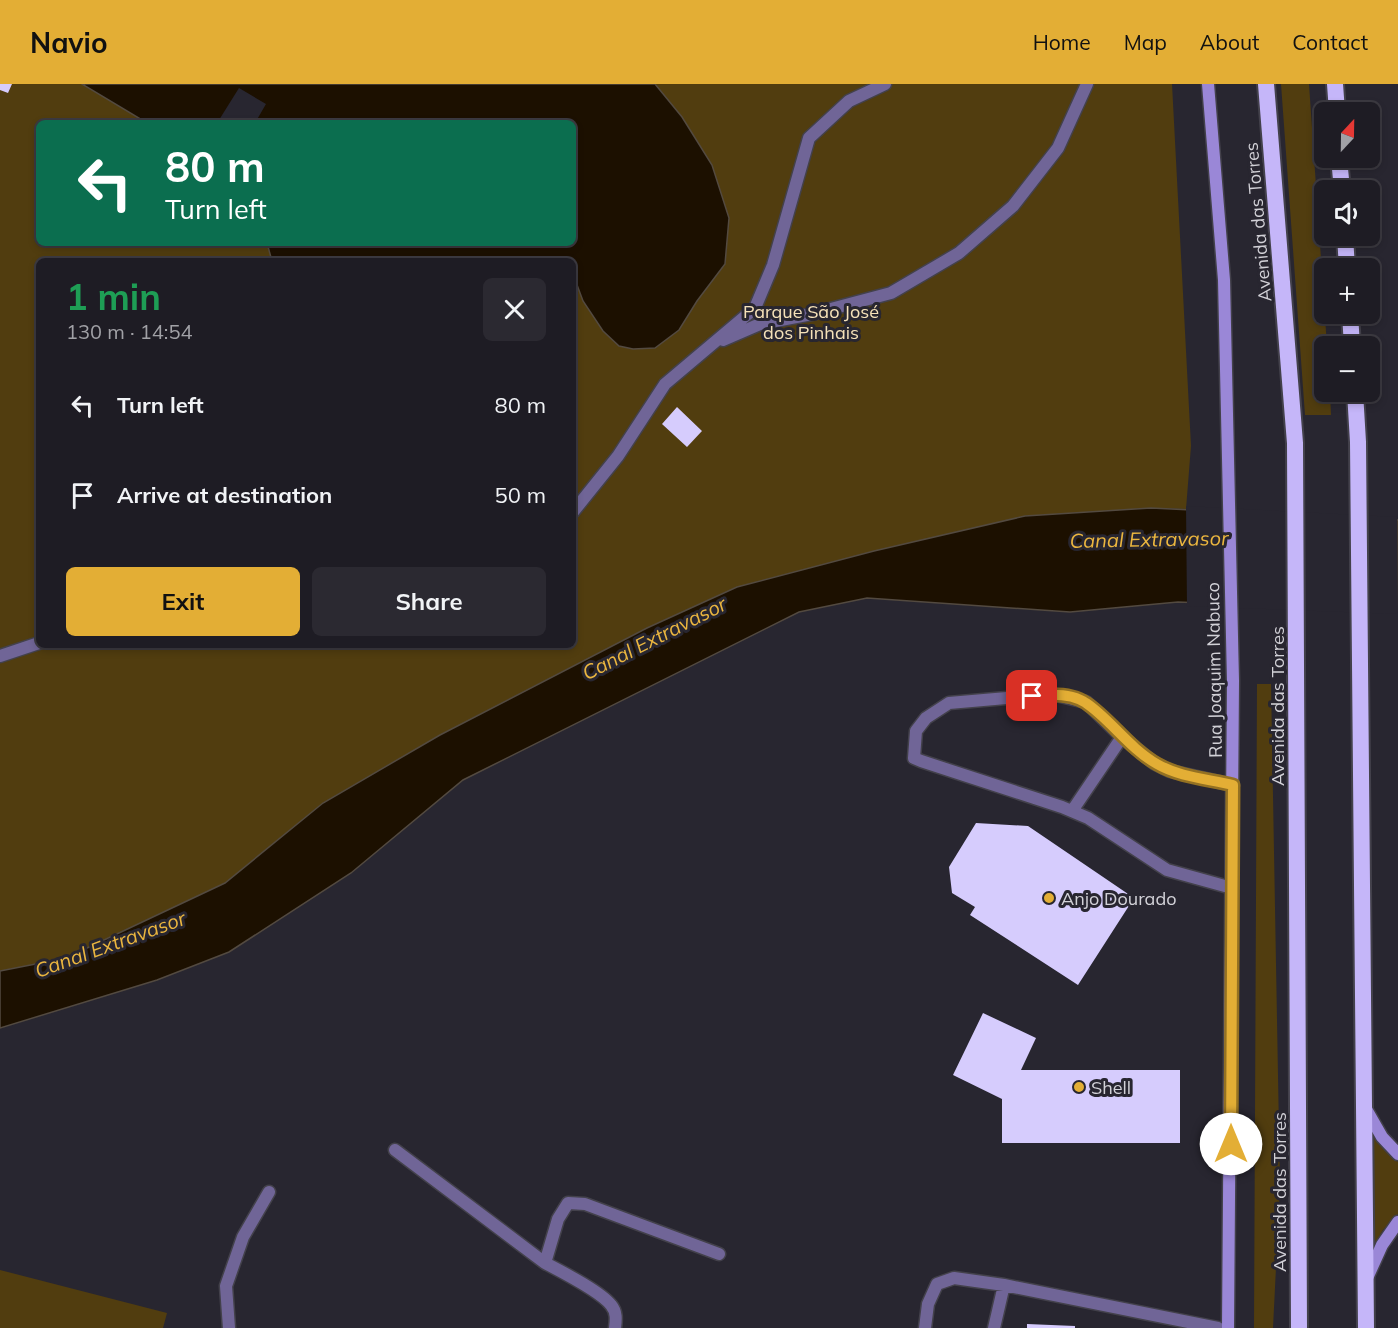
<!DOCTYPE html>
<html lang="en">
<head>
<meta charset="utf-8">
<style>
  :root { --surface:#1e1c24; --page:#2b2931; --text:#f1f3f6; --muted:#a1a1a6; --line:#3c3a41; --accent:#e3ae35 }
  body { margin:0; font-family:Mulish,sans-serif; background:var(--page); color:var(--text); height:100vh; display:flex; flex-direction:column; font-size:22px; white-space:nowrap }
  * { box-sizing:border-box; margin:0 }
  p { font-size:20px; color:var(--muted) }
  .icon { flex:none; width:33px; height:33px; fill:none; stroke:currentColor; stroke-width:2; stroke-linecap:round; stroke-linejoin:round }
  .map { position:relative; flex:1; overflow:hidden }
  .drawer { position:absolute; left:36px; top:174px; width:540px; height:390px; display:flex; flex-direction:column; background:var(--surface); border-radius:9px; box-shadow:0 3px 9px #0003,0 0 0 2px var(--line) }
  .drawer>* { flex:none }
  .banner { position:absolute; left:36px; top:36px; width:540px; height:126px; border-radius:9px; box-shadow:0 3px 9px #0003,0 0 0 2px var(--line); background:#0b6e4f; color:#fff; overflow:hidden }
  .needle { width:39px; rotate:22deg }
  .controls { position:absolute; left:1314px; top:18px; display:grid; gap:12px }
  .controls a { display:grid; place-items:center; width:66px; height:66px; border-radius:9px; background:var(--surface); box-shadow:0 3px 9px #0003,0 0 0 2px var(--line); font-size:30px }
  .pin { position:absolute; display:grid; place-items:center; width:51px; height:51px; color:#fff; margin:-26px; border-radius:12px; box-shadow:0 3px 9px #0006 }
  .me { position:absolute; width:66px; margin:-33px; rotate:0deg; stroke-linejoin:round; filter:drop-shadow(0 0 4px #0008) }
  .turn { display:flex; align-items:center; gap:21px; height:126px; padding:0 30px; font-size:27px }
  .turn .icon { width:78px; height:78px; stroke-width:2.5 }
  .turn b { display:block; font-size:42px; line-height:51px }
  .round { display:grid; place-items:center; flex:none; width:63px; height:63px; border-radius:9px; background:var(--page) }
  .headline { display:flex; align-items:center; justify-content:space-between; height:102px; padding:0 30px }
  h1 { font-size:36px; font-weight:700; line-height:45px; color:#1e9e55 }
  .cta { display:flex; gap:12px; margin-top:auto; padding:12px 30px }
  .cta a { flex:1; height:69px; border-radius:9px; background:var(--accent); color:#111; font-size:24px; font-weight:700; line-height:69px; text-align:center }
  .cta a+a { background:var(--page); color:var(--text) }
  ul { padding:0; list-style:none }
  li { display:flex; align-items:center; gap:18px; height:90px; padding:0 30px }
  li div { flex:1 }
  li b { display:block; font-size:22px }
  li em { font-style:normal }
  header { display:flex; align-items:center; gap:36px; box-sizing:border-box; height:84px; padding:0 30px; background:var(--accent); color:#111 }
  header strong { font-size:28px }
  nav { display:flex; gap:33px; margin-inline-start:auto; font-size:21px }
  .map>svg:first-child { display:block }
  .green { fill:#513d0f; fill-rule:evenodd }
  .water { fill:#1c1000; stroke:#534a40; stroke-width:1.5 }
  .pier { fill:#282630 }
  .building { fill:#d6ccfd }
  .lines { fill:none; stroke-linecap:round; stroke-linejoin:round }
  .service-casing { stroke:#43414b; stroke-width:15 }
  .minor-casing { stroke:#43414b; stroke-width:15 }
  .secondary-casing { stroke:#43414b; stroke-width:15 }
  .trunk-casing { stroke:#43414b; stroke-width:20 }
  .service { stroke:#706597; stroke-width:12 }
  .minor { stroke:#706597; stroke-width:12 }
  .secondary { stroke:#9a87d7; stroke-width:12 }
  .trunk { stroke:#c5b6f9; stroke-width:16 }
  .route-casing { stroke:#947122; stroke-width:15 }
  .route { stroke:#e3ae35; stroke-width:10 }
  .poi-dot { fill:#e3ae35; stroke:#282630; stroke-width:2 }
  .labels { text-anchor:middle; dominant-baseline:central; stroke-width:6; stroke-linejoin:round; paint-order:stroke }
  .street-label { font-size:18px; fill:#d2d1d7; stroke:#282630 }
  .park-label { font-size:18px; fill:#f6e2b9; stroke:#282630 }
  .poi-label { font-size:18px; fill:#d2d1d7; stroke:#282630; text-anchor:start }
  .water-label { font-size:20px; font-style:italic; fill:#ebb63f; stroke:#282630 }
</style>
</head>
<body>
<header>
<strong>Navio</strong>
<nav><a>Home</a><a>Map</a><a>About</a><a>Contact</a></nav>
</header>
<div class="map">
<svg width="1398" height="1244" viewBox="0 0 1398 1244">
  <rect width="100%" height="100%" fill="#282630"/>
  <path class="green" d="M0,0h1172l19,362 -5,63 -35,-1 -414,79 -90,41 -207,107 -117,68 -98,80 -159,75 -66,13zM39,39h534v120h-534zM39,177h534v384h-534z
    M1281,0h28l18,262h-3v46h6l1,23h-26z
    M1257,600h14l9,503 -7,141h-19z
    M1366,1045l32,33v52l-15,16 -11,19z
    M0,1186l167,43 -4,15h-163z"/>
  <path class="water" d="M82,0h573l27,33 30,48 17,53 -4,46 -28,37 -18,29 -24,18 -22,1 -14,-3 -16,-15 -20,-30 -10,-27v-13h-301l-5,-18h306v-120h-426z
    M1151,424l247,12v91l-220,-9 -108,10 -203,-14 -68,14 -336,168 -112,93 -122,79 -72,28 -157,48v-57l66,-13 159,-75 98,-80 117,-68 207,-107 90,-41 137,-36 151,-35z"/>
  <path class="pier" d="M239,4l27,16 -11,19h-32l-4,-3z
    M1186,422l211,11 1,97 -211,-8z"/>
  <path class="building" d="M0,0h12l-4,9 -8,-3z
    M677,323l25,24 -15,16 -25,-23z
    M976,739l52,3 106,72 -56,87 -108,-70 5,-8 -23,-14 -3,-26z
    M983,929l53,25 -15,32h159v73h-178v-44l-49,-24z
    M1027,1240l48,2v2h-48z"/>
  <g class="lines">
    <g class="service-casing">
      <path id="service" d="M723,256l37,-16 52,-10 79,-21 68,-40 54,-47 45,-58 29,-64
        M573,428l45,-56 47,-72 90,-76 18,-43 36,-127 40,-37 36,-17
        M0,572l39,-13
        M1072,727l50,-74
        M1232,804l-65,-18 -79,-52 -26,-11 -141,-46 -7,-3 2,-27 10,-13 23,-15 103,-9 34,8 36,35 32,26 16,8 63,14
        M395,1066l150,113c17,9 55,28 66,42 6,7 5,15 4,23
        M545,1179l13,-44 10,-16 17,1 134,50
        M925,1244l3,-24 9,-20 17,-6 50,7 214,43
        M994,1244l10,-43"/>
    </g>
    <g class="minor-casing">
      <path id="minor" d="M229,1244l-3,-42 17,-49 26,-45"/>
    </g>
    <g class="secondary-casing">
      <path id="secondary" d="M1208,0l16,196 9,401 -5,647
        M1366,1025l16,28 16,17
        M1368,1192l14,-31 16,-23"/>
    </g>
    <g class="trunk-casing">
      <path id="trunk" d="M1266,0l29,359 4,885
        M1335,0l2,28
        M1339,74l3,32
        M1345,152l2,32
        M1350,230l2,32
        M1355,308l3,50 8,886"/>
    </g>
    <use href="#service" class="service"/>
    <use href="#minor" class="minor"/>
    <use href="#secondary" class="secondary"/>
    <use href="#trunk" class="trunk"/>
  </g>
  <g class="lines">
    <g class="route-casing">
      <path id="route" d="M1032,612c16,-2 40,-3 54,7 24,16 43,45 71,61 22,13 51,15 76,21l-2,359"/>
    </g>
    <use href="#route" class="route"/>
  </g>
  <g class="poi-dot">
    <circle cx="1049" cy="814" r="6"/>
    <circle cx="1079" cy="1003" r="6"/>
  </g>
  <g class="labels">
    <g class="street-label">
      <text transform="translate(1258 138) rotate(-95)">Avenida das Torres</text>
      <text transform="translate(1214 586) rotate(-91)">Rua Joaquim Nabuco</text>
      <text transform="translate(1277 622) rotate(-90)">Avenida das Torres</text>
      <text transform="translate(1279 1108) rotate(-90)">Avenida das Torres</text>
    </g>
    <g class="park-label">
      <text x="811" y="227">Parque São José<tspan x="811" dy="21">dos Pinhais</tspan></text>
    </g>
    <g class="poi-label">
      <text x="1061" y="814">Anjo Dourado</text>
      <text x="1091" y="1003">Shell</text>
    </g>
    <g class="water-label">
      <text transform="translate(1149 455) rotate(-1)">Canal Extravasor</text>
      <text transform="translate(654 554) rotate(-27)">Canal Extravasor</text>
      <text transform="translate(110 860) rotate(-20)">Canal Extravasor</text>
    </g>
  </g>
</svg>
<div class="controls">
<a><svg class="needle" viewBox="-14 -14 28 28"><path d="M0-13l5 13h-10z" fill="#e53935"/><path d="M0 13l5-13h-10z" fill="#a1a1a6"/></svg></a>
<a><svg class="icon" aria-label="sound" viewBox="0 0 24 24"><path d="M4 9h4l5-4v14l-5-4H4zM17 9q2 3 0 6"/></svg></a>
<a>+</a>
<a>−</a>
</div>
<div class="pin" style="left:1032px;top:612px;background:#d93025"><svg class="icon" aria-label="arrive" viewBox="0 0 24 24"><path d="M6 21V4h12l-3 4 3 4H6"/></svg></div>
<svg class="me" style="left:1231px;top:1060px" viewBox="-20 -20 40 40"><circle r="19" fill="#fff"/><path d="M0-13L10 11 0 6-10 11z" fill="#e3ae35"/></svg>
<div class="banner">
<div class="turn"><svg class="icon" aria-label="left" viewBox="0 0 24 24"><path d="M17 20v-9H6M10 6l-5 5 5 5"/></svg><div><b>80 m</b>Turn left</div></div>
</div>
<section class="drawer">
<div class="headline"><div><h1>1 min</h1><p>130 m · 14:54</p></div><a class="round"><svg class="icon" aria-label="close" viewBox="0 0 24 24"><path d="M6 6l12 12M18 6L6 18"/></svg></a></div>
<ul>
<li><svg class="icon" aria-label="left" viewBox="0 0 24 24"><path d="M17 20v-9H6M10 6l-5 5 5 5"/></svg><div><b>Turn left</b></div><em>80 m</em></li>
<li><svg class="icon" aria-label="arrive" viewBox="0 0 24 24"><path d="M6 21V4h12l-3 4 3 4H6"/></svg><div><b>Arrive at destination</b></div><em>50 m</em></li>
</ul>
<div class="cta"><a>Exit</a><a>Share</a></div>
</section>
</div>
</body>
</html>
